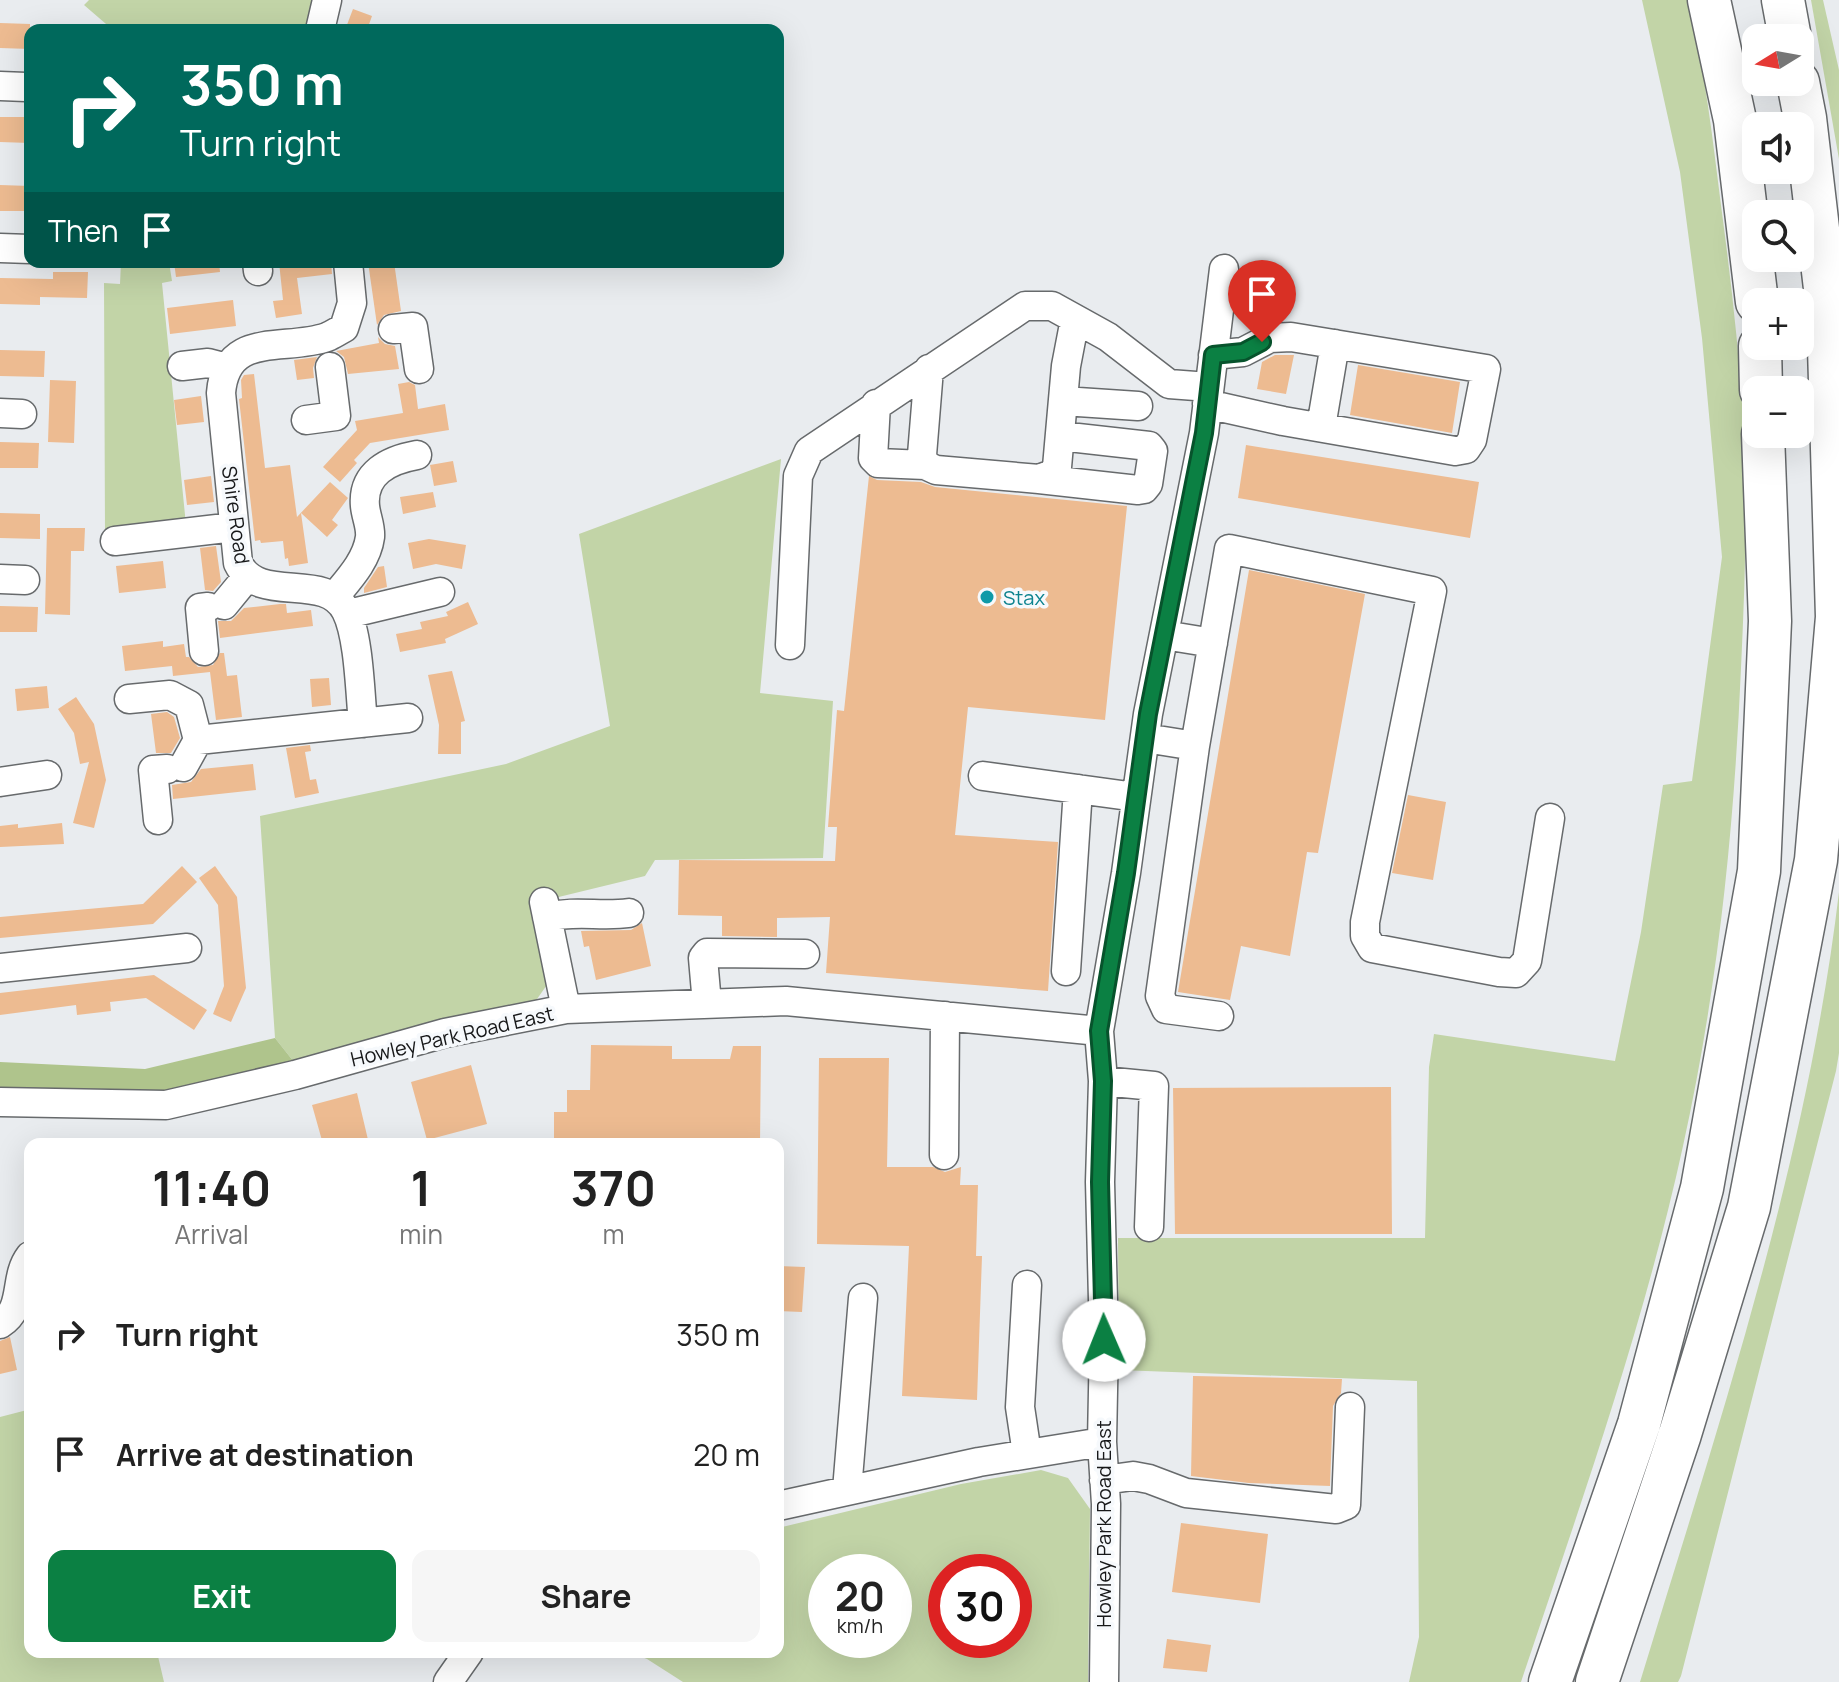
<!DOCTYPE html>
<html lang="en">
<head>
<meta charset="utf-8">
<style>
  :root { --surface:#fff; --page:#f6f6f6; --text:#222; --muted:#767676; --accent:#0b8043 }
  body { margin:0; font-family:Manrope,sans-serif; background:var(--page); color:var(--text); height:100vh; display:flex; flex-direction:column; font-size:30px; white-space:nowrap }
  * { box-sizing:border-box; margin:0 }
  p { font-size:26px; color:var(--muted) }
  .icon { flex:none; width:44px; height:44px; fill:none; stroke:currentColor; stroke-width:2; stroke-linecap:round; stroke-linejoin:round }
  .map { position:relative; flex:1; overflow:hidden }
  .side { position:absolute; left:24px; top:1138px; width:760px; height:520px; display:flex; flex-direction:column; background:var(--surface); border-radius:16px; box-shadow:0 8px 32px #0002 }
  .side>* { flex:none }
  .top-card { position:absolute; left:24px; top:24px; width:760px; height:244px; border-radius:16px; box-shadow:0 8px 32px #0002; background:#00695c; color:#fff; overflow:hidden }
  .needle { width:52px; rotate:259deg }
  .controls { position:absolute; left:1742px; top:24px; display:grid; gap:16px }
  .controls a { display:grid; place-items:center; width:72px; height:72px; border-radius:16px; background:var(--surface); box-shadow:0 8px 32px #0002; font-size:40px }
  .speed { position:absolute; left:808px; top:1554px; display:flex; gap:16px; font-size:40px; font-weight:700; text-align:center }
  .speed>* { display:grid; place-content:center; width:104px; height:104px; border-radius:50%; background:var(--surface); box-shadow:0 8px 32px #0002; line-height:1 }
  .speed small { font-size:20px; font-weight:400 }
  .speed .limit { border:12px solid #d22; background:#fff; color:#111 }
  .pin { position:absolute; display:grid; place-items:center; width:68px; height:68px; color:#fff; margin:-82px -34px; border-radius:50% 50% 50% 0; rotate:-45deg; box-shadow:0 0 8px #0007 }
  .pin .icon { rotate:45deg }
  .me { position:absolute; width:88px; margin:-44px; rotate:359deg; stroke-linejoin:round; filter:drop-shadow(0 0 6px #0008) }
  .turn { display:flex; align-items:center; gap:28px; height:168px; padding:0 24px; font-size:36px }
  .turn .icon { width:104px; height:104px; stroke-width:2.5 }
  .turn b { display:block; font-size:56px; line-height:68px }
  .then { display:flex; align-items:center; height:76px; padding:0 24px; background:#0003; gap:16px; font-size:30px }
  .eta { display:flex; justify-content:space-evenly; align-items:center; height:136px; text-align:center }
  .eta b { font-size:48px; font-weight:700; line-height:56px }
  .button { display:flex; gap:16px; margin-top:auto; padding:16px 24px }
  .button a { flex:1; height:92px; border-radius:16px; background:var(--accent); color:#fff; font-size:32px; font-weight:700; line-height:92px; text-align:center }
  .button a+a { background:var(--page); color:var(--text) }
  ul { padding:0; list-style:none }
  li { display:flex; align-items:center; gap:24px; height:120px; padding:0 24px }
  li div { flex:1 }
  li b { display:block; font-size:30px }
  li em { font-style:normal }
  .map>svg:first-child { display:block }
  .green { fill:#c2d4a7; fill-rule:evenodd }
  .forest { fill:#afc48c }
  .building { fill:#edbb91 }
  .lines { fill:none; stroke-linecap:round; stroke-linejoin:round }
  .minor-casing { stroke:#676a6c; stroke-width:31 }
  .highway-casing { stroke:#676a6c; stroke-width:45 }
  .minor { stroke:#fff; stroke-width:28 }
  .highway { stroke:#fff; stroke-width:42 }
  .route-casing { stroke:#07532c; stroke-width:20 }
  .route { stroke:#0b8043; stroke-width:14 }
  .culture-dot { fill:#0f9aa8; stroke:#f6f9fc; stroke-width:3 }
  .labels { text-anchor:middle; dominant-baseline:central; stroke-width:7; stroke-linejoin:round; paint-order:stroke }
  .street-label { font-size:20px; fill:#171819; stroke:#f6f9fc }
  .culture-label { font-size:20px; fill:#0d838f; stroke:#f6f9fc; text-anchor:start }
</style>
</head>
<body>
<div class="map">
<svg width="1839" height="1682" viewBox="0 0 1839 1682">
  <rect width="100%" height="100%" fill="#e9ecef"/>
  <path class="green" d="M89,0h224l-5,30h-195l-29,-25z
    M1642,0h46c17,69 25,142 34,213 9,68 17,137 21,205 5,83 2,167 -2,250 -7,162 -23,319 -58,478 -40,183 -103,359 -162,536h-112l10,-45 -2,-256 -298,-11 -1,-132h307l4,-171 5,-33 181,27 26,-129 22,-147 29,-4 30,-224 -20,-219 -22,-166z
    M1811,0h12l16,70v89z
    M121,262h48l3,19 -10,2 24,242 -81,8 -1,-250 16,1z
    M781,459l-21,234 73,8 -10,157 -168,2 -10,16 -111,27 15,79 -19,27 -236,53 -19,-24 -15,-222 246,-52 104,-38 -31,-192z
    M1839,892v161l-3,18 -155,605 -3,6h-38c79,-259 167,-520 199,-790z
    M27,1410l3,27v215h127l7,30h-164v-265z
    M1041,1470l27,8 22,31 -2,173h-405l-36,-23 -18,-7h149v-124l183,-44zM894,1572v68h-68v-68zM1014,1572v68h-68v-68z"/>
  <path class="forest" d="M275,1038l19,24 -93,23 -37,6 -164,-3v-26l145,7z"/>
  <path class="building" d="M353,9l19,7 -5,14h-22z
    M0,23l30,1v25l-30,-1z
    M0,117h30v26l-30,-1z
    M0,185l30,1v25h-30z
    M174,262h45l1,10 -44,5z
    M279,262h52l1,12 -35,4 5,36 -26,4 -3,-17 10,-1z
    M368,262h26l7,49 -17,4 -7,10z
    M53,272h35l-1,26 -47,-1v8l-40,-1v-26l53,1z
    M233,300l3,26 -66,8 -3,-26z
    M378,337l7,7 10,2 4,23 -51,5 -4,-17 -8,-6 43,-8z
    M0,350l45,1 -1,26 -44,-1z
    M1275,355h19l-8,39 -29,-5 5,-27z
    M317,357l-4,11 1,10 -17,2 -3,-20z
    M1358,365l102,17 -8,51 -102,-18z
    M254,374l11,94 25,-3 7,52 33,-35 18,16 -16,22 6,5 -11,12 -26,-24 7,50 -19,3 -1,-8 -3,1 -2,-18 -22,2 -1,-3 -5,1 -16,-142 3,-1 -1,-18 3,-5z
    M50,380l26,1 -2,62 -26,-1z
    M409,382l6,3 3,24 27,-5 4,26 -79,13 -16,17 3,3 -17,19 -17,-15 34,-37 -2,-9 48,-8 -5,-29z
    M201,396l3,26 -27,3 -3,-25z
    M0,442l39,1 -1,25h-38z
    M1246,445l233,37 -9,56 -232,-40z
    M453,461l4,21 -23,4 -4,-21z
    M211,476l3,26 -27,3 -3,-25z
    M869,476l8,4 44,2 14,5 192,19 -22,214 -137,-13 -13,128 103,7 -10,149 -222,-18 4,-56 -53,1v19l-55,-1v-20l-44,-1 1,-55 156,1 2,-34h-9l9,-117 7,1z
    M433,492l3,15 -33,7 -3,-17z
    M0,513l40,1v25l-40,-1z
    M47,528h38l-1,23h-13l-1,64 -25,-1z
    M429,539l37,6 -4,24 -26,-5 -23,5 -5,-26z
    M216,546l5,36 -8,9 -8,-1 -5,-42z
    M163,561l3,27 -47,5 -3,-27z
    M384,566l3,21 -23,6v-5l14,-21z
    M1249,570l116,24 -47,259 -11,-1 -17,104 -49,-10 -11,54 -52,-8z
    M468,602l10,22 -33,15 1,4 -46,9 -4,-18 26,-5 -2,-7 28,-6 -2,-4z
    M280,604h6l1,9 24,-3 2,16 -93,12 -2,-17h13l13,-13z
    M0,606l38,1 -1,25h-37z
    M163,641v6l21,-3 2,13h3l9,10 15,-2 7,-12h4l3,23 10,-1 5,42 -26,3 -6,-48 -37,4 -1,-10 -47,5 -3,-25z
    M452,671l13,50 -4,1v32h-23l1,-29 -11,-50z
    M329,678l2,27 -19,2 -2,-28z
    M47,686l2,22 -32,3 -2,-22z
    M76,697l18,27 12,56 -12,48 -21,-5 16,-61 -9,2 -6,-31 -16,-24z
    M167,712l7,5 6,21 -9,15h-15l-5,-39z
    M310,745l1,6 -6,1 5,28 6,-1 3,14 -24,5 -9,-50z
    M253,764l3,26 -83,9 -1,-14 19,-3 10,-13z
    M1408,795l38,7 -13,78 -41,-7z
    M62,823l2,21 -64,3v-21l18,-2v4z
    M182,866l15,16 -44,42 -153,14v-21l143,-13z
    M215,866l22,31 9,91 -15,34 -18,-8 11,-28 -6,-81 -19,-27z
    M642,923l9,43 -55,14 -7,-34 -5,1 -3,-16 50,-1z
    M154,975l53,35 -13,20 -48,-32 -36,4 1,9 -34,4 -1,-10 -76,10v-22z
    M591,1045l81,1v13h58l3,-13h28l-1,98h-206v-32h13v-22h23z
    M819,1058h70l-2,109h46l12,5 16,-5 -1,18h18l-2,71h6l-5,144 -75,-4 7,-150 -92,-2z
    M471,1065l16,59 -60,16 -16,-58z
    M1391,1087l1,147h-217l-2,-146z
    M357,1093l12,51h-46l-11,-39z
    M778,1266l27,1 -3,45 -24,-1z
    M10,1337l7,33 -17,4v-33z
    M1193,1376l149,3 -1,14 -8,13 -3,80 -81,-3 -58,-7z
    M1181,1523l87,11 -8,69 -88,-11z
    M1167,1639l44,6 -4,27 -44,-4z"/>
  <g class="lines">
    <g class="minor-casing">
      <path id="minor" d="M320,30l7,-30
        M0,86l26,1
        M0,248l30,1
        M257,262l1,9
        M348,262l4,41 -8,25c-6,3 -12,7 -17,9 -42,15 -101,-7 -106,56l17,170c21,43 87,7 108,48 13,25 14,82 17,112
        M393,329l20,-2 6,42
        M182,366l26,-3 19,5
        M929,369l-7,86 3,10 11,5 103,9 13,-5 5,-7 9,-101 9,-47
        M1063,401l75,5
        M876,404l-3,54 5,5 47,2
        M1207,404l76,17 172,30 11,-2 6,-9 14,-71 -195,-32 -21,1 -27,14 -30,3
        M0,413l22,1
        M306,420l30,-4 -6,-49
        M1321,427l14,-83
        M1039,479l99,11 6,-1 4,-5 5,-33 -4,-5 -89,-10
        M115,541l119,-14
        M0,579l25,1
        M335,596c14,-17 32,-36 35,-59 1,-11 -4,-20 -5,-31 -3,-33 24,-46 52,-51
        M224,605l23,-28
        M348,614l92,-22
        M1164,635l49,8
        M790,645l8,-169 11,-25 216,-145h27l56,31 61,47 40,3
        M204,651l-4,-43 8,-1
        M129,699l41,-4 19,10 9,35 -15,27
        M1145,738l50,8 -35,250 6,13 53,7
        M198,740l210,-22
        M1195,746l34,-197 203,42 -67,331v14l7,12 127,24 17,1 11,-12 23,-143
        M983,776l153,21
        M0,782l47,-7
        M158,820l-5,-50 14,-1
        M544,902l22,107
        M547,917c28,-7 55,0 82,-4
        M0,968l187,-20
        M1066,971l12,-182
        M707,1004l-4,-46 4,-5 98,1
        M1103,1081l51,5 -5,141
        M0,1102l166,3 129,-30 150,-42 121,-24 220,-8 313,30
        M944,1155l1,-139
        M0,1324c26,-16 13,-46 30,-68
        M1027,1454l-7,-47 7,-122
        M1104,1480l29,-4 16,3 37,14 150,16 10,-4 4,-98
        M847,1490l16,-192
        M778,1506l201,-44 123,-20
        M448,1682l21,-30
        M1104,1682l2,-178 -4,-62 2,-102 -4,-158 3,-101 -4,-50 27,-158 22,-159 56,-281 20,-164"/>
    </g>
    <g class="highway-casing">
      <path id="highway" d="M1709,0l26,120 22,182
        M1783,0l7,38
        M1760,346l1,44
        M1550,1682l89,-258 63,-236 57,-317 11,-250 -7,-187
        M1597,1682l83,-248 69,-227 67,-347 21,-243 -9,-303 -23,-196 -7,-36"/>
    </g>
    <use href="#minor" class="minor"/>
    <use href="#highway" class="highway"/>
  </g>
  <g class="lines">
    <g class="route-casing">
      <path id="route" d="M1104,1340l-4,-158 3,-101 -4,-50 27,-158 22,-159 56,-281 9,-78 30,-3 19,-10"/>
    </g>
    <use href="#route" class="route"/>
  </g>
  <circle class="culture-dot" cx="987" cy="597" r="8"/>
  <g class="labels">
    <g class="street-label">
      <text transform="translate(236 515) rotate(82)">Shire Road</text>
      <text transform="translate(452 1036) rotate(-13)">Howley Park Road East</text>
      <text transform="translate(1103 1524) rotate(-90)">Howley Park Road East</text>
    </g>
    <g class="culture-label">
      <text x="1003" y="597">Stax</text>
    </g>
  </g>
</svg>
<div class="controls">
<a><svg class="needle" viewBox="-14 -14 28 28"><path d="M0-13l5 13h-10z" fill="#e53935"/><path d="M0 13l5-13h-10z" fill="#767676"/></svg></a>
<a><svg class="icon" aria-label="sound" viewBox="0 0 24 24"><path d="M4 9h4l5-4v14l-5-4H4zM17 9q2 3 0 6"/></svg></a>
<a><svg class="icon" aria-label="search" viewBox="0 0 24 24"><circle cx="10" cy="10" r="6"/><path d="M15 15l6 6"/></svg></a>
<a>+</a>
<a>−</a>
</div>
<div class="speed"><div>20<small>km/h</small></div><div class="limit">30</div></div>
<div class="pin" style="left:1262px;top:342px;background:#d93025"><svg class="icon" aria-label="arrive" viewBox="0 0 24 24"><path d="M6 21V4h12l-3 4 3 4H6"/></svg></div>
<svg class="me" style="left:1104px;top:1340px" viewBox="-20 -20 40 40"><circle r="19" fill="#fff"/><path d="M0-13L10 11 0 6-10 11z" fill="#0b8043"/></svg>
<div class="top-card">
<div class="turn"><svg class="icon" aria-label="right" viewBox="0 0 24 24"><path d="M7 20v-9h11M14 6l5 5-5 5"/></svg><div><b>350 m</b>Turn right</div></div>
<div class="then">Then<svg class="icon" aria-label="arrive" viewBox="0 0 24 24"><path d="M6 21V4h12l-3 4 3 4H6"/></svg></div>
</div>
<section class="side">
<div class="eta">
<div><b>11:40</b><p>Arrival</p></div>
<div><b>1</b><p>min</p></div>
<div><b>370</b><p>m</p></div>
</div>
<ul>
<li><svg class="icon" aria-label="right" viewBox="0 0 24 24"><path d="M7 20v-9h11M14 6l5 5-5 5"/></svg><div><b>Turn right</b></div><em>350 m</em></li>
<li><svg class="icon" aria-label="arrive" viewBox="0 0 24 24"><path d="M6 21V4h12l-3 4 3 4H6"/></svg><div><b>Arrive at destination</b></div><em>20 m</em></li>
</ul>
<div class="button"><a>Exit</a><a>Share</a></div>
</section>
</div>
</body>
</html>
